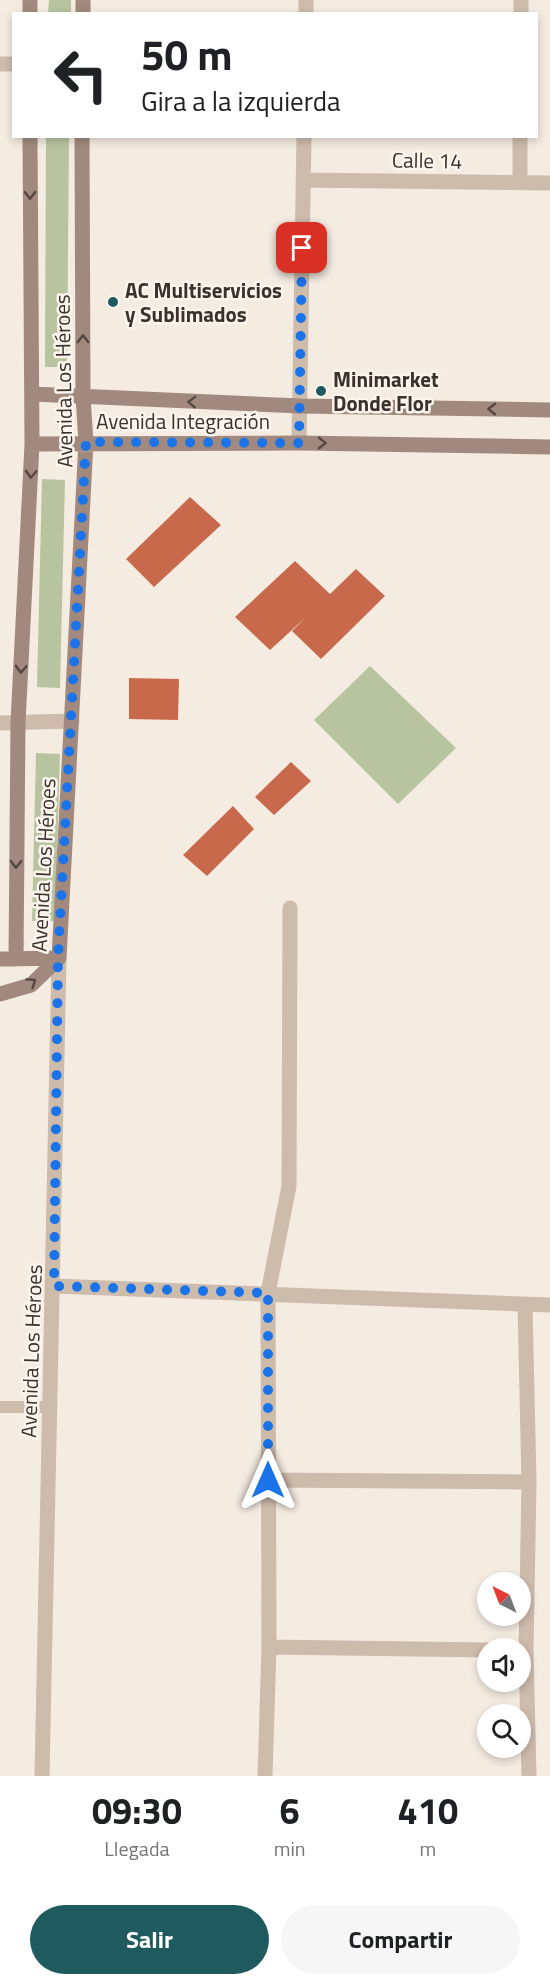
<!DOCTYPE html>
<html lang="es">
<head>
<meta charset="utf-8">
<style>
  :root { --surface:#fff; --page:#f6f6f6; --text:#202124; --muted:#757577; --accent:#1f5a5e }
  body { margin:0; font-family:"Titillium Web",sans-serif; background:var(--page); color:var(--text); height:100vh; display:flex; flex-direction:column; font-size:22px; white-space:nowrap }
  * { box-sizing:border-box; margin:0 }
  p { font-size:20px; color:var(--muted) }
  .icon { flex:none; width:33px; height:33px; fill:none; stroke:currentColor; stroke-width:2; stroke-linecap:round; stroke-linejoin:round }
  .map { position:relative; height:1776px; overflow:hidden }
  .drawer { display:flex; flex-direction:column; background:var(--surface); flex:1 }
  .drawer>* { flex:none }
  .guide { position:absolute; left:12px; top:12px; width:526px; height:126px; border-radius:0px; box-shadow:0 3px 9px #0003; background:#fff; color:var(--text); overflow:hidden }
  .needle { width:39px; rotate:318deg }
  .buttons { position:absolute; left:477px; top:1572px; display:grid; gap:12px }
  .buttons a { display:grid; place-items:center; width:54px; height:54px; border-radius:50%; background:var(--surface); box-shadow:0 3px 9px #0003; font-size:30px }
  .pin { position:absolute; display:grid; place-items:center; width:51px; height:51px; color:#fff; margin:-26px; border-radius:12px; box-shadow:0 3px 9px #0006 }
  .me { position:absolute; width:66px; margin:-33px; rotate:0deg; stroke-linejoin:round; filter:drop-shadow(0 0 4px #0008) }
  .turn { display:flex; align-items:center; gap:21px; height:126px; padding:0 30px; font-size:27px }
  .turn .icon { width:78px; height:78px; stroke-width:2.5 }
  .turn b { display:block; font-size:42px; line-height:51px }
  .eta { display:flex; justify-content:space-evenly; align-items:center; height:102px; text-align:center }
  .eta b { font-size:36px; font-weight:700; line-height:42px }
  .action { display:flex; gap:12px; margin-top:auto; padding:12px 30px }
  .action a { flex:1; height:69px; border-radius:36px; background:var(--accent); color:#fff; font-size:24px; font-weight:700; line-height:69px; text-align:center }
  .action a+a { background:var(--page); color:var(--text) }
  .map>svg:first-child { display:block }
  .green { fill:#b8c4a0 }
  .building { fill:#c8694b }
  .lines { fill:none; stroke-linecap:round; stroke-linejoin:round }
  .service { stroke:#cdbbac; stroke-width:12 }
  .minor { stroke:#cdbbac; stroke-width:15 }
  .secondary { stroke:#a18a7d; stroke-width:15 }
  .oneway { stroke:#544640 }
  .route { stroke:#1a73e8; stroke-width:10; stroke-dasharray:0 18 }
  .poi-dot { fill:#1f5a5e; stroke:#fbf5ee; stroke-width:2 }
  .labels { text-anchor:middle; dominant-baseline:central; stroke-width:5; stroke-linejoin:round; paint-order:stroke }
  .street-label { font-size:21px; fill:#3b302b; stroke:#fbf5ee }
  .poi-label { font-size:21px; font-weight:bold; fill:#3b302b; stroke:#fbf5ee; text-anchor:start }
</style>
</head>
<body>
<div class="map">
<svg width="550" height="1776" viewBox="0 0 550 1776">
  <rect width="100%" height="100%" fill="#f4ebe1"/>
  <path class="green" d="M49,0h22v13h-23z
    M46,137h23l-2,230h-22z
    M42,479l23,1 -5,208 -23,-1z
    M370,666l86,82 -58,56 -84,-84z
    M36,753l24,1 -5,167h-23z"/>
  <path class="building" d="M190,497l31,28 -67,62 -28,-28z
    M295,561l35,33 26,-25 29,27 -64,63 -29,-28 13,-13 -35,32 -35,-33z
    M129,678l50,1 -1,41 -49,-1z
    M291,762l20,19 -37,34 -19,-18z
    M233,806l21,23 -47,47 -24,-21z"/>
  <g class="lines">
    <path class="service" d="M0,1407h50"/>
    <path class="minor" d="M306,14v-14
      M521,14v-14
      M0,64h14
      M303,180l247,3
      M520,182v-46
      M299,443l5,-307
      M0,723l72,-2
      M54,1286l496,19
      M525,1305l4,177 -3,169 3,125
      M268,1480l261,2
      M269,1647l219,3
      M42,1776l17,-818
      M265,1776l4,-129 -1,-354 21,-107 1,-278"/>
    <path class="secondary" d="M30,14v-14
      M83,14v-14
      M32,394l268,12 250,4
      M32,444l267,-1 251,4
      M59,958l27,-516 -3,-45 -1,-261
      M0,959l59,-1
      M16,959l2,-236 14,-279 -2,-308
      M0,994l31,-9 28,-27"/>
  </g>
  <defs><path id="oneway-chevron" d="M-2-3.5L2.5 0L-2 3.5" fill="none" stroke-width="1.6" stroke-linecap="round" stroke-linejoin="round" transform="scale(1.5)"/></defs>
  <g class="oneway">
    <use href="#oneway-chevron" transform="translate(30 195) rotate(90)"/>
    <use href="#oneway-chevron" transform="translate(83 339) rotate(-90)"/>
    <use href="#oneway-chevron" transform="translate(192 402) rotate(-178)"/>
    <use href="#oneway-chevron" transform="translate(492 409) rotate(-179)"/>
    <use href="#oneway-chevron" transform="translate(322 443) rotate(1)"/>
    <use href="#oneway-chevron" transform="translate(31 474) rotate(93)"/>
    <use href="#oneway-chevron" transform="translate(21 669) rotate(93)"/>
    <use href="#oneway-chevron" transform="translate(16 864) rotate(91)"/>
    <use href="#oneway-chevron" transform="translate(32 982) rotate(-35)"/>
  </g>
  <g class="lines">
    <path class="route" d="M268,1480v-187l-214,-7 4,-328 28,-516 213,1 3,-195"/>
  </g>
  <g class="poi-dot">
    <circle cx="113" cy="302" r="6"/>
    <circle cx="321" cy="391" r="6"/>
  </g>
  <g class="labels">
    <g class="street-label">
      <text transform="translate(427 160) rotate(1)">Calle 14</text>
      <text transform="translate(63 381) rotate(-91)">Avenida Los Héroes</text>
      <text x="183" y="421">Avenida Integración</text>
      <text transform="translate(43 865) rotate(-87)">Avenida Los Héroes</text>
      <text transform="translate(31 1351) rotate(-88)">Avenida Los Héroes</text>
    </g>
    <g class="poi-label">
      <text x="125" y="290">AC Multiservicios<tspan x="125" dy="24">y Sublimados</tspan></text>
      <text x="333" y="379">Minimarket<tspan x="333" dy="24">Donde Flor</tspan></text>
    </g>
  </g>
</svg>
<div class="buttons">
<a><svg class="needle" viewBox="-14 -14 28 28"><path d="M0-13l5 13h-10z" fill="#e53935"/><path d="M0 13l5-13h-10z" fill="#757577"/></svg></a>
<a><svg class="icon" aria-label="sound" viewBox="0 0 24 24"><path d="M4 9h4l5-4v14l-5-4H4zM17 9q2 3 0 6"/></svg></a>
<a><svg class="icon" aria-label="search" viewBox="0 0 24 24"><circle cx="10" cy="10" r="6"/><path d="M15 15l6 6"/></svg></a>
</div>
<div class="pin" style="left:302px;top:248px;background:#d93025"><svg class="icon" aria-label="arrive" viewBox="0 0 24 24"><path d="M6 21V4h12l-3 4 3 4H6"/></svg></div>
<svg class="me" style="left:268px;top:1480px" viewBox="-20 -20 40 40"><path d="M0-17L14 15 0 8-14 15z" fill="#1a73e8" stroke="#fff" stroke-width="4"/></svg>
<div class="guide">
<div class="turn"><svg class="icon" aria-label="left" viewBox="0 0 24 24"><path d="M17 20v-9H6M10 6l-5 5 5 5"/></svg><div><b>50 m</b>Gira a la izquierda</div></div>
</div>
</div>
<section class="drawer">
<div class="eta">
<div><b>09:30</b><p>Llegada</p></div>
<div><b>6</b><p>min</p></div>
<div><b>410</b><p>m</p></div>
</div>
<div class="action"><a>Salir</a><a>Compartir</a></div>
</section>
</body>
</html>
